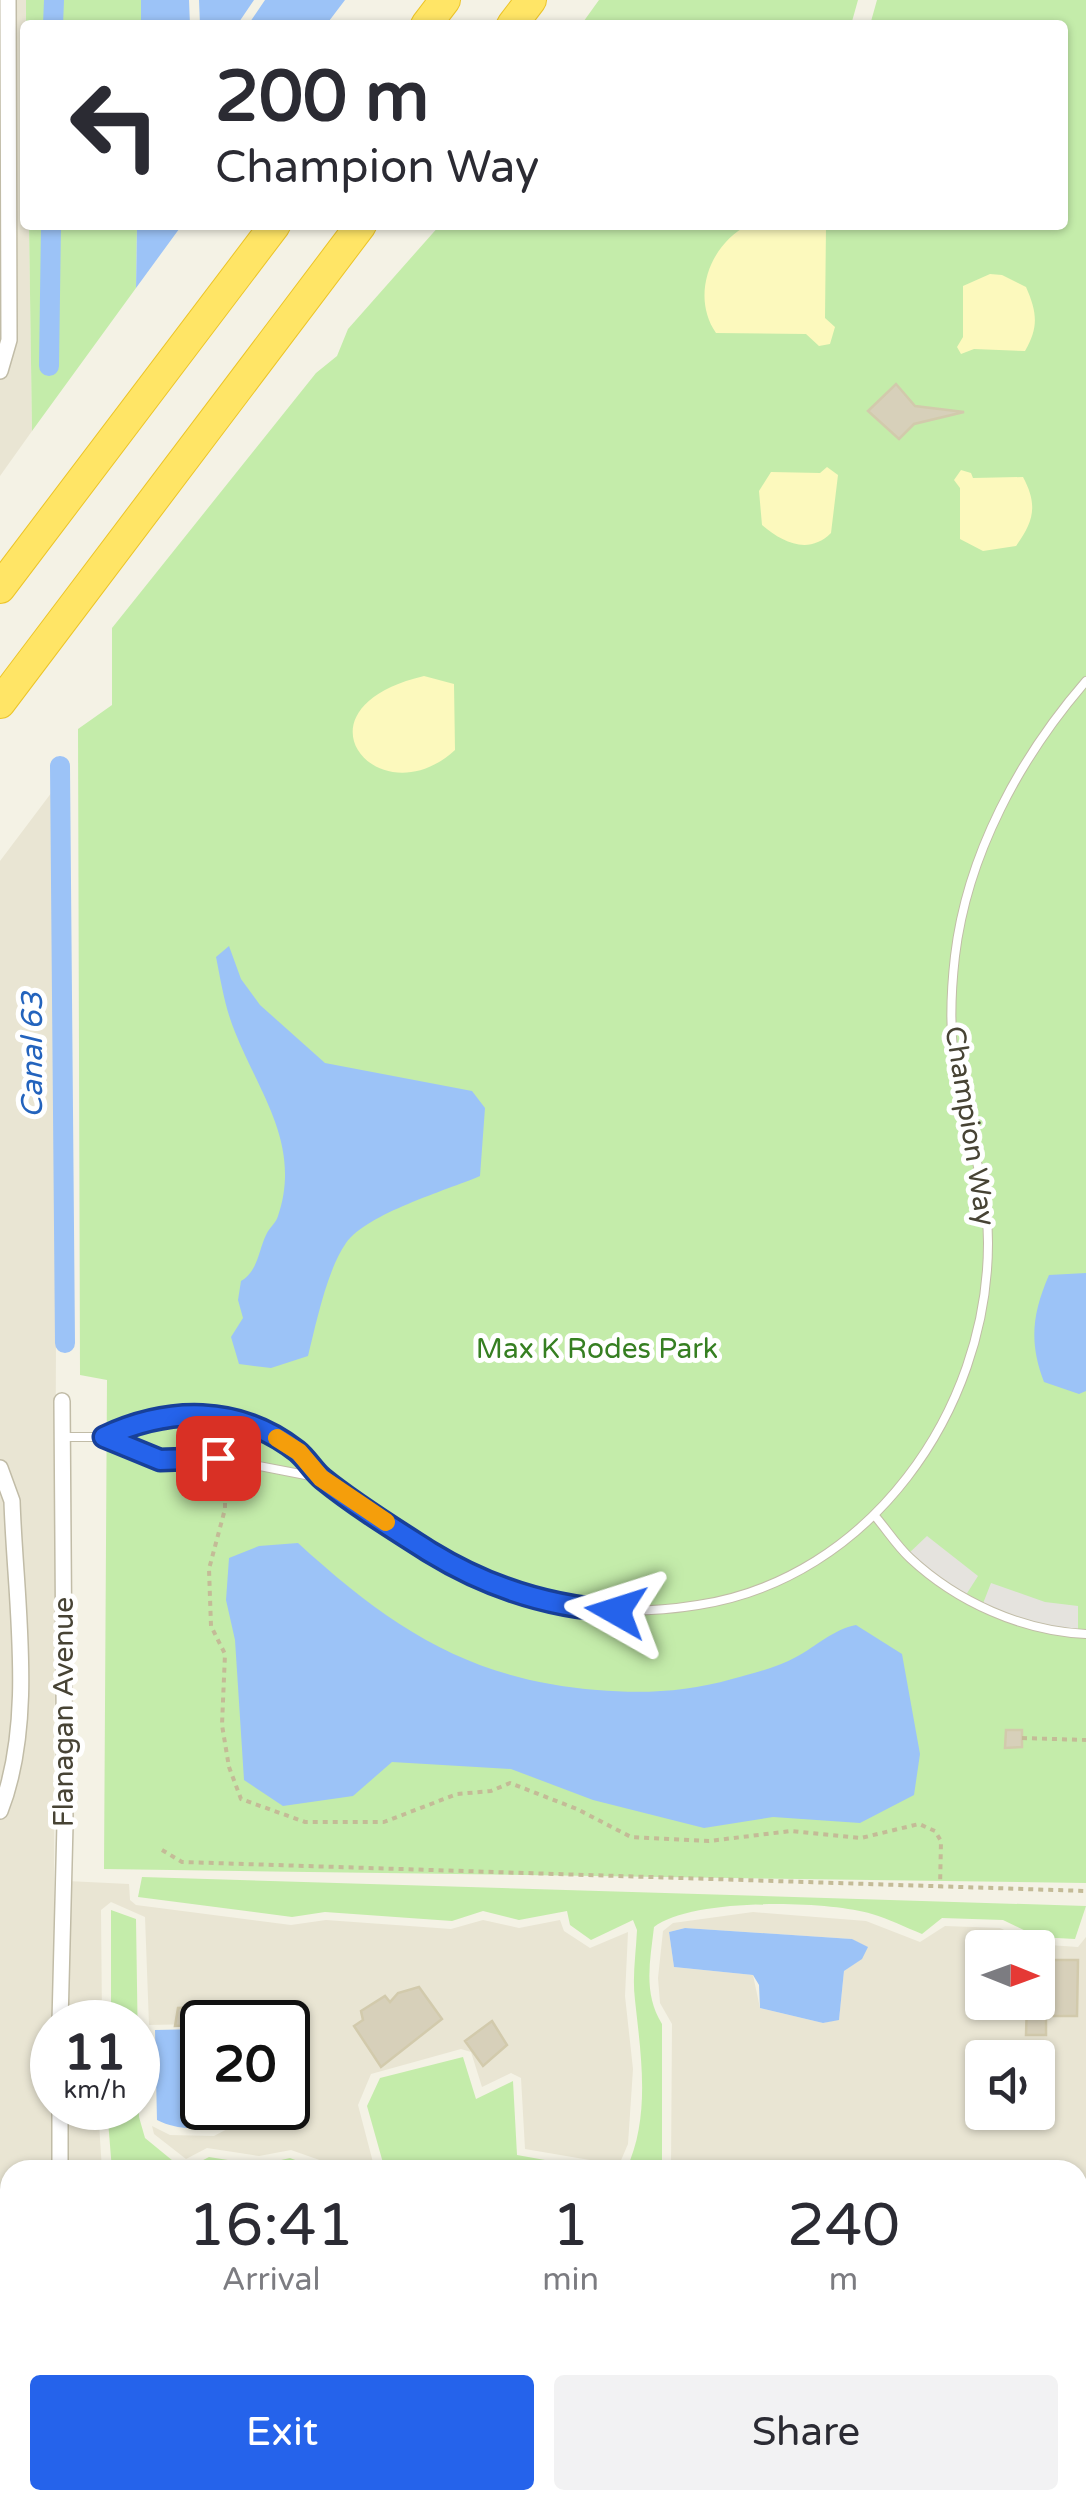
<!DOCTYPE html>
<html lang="en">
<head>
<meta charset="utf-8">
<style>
  :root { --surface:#fff; --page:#f2f2f3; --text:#2b2b33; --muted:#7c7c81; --accent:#2563eb }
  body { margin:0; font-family:"Varela Round",sans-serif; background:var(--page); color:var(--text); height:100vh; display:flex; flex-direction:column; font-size:38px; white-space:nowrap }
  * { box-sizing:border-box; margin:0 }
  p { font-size:32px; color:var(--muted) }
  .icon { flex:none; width:55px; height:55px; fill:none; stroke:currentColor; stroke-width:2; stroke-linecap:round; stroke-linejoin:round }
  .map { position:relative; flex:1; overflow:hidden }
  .sheet { position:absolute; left:0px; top:2160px; width:1088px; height:350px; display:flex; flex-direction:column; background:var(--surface); border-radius:30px 30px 0 0; box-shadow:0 2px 8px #0004 }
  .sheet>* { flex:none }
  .guide { position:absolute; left:20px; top:20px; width:1048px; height:210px; border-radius:10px; box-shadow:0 2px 8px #0004; background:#fff; color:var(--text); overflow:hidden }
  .needle { width:65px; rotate:91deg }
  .fabs { position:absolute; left:965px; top:1930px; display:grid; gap:20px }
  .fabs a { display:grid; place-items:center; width:90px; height:90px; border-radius:10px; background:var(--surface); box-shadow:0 2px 8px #0004; font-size:50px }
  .speed { position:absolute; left:30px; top:2000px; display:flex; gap:20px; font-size:50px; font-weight:700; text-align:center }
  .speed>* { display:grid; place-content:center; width:130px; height:130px; border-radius:50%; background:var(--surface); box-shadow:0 2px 8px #0004; line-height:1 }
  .speed small { font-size:25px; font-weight:400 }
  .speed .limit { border:5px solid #111; border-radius:15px; background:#fff; color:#111 }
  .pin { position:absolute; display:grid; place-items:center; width:85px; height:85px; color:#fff; margin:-42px; border-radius:20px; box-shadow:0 5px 15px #0006 }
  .me { position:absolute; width:110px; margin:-55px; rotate:276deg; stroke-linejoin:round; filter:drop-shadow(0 0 8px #0008) }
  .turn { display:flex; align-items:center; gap:35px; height:210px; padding:0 30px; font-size:45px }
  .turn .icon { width:130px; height:130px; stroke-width:2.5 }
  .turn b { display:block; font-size:70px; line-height:85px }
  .eta { display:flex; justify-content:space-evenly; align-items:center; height:170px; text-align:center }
  .eta b { font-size:60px; font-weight:600; line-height:70px }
  .primary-button { display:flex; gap:20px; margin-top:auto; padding:20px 30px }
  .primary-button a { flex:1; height:115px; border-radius:10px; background:var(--accent); color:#fff; font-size:40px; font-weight:600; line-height:115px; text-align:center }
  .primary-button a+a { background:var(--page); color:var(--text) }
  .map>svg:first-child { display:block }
  .residential { fill:#e9e5d3; fill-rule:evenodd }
  .green { fill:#c4ecaa }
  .sand { fill:#fcf9bd }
  .parking { fill:#e5e3de }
  .water { fill:#9cc3f7 }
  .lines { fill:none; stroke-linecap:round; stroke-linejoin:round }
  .canal { stroke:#9cc3f7; stroke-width:20 }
  .building { fill:#d7d0ba; stroke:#d2caac; stroke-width:2.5 }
  .service-casing { stroke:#c1bca7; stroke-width:10 }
  .minor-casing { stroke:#c1bca7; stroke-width:18 }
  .motorway-casing { stroke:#ecc428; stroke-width:32 }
  .path { stroke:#c4bb97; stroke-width:4; stroke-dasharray:5 5; stroke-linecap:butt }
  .service { stroke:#fff; stroke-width:8 }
  .minor { stroke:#fff; stroke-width:15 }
  .motorway { stroke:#ffe566; stroke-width:30 }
  .route-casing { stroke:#184099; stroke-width:25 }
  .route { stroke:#2563eb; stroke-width:18 }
  .slow { stroke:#f59e0b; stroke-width:18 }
  .labels { text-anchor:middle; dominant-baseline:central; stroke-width:10; stroke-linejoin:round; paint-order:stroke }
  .street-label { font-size:28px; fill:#474334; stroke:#fff }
  .park-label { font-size:28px; fill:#367f22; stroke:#fff }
  .water-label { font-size:30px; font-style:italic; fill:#2363bd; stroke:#fff }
</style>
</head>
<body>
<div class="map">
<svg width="1086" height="2510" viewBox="0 0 1086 2510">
  <rect width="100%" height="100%" fill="#f4f2e5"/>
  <path class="residential" d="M0,0h26l-1,225h4l3,206 -32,45z
    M58,784l-5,1386h-43v330h45v10h-55v-1649z
    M67,1881l62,3 1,16 6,5 155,20 35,-5 125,9 32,-9 36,8 41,-8 4,11 26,17 38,-16 -3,64 8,73 -5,75 -9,21 -94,-16 -4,-71 -10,-5 -29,14 -11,-35 -10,-3 -90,25 -13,31 17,65h-27l-57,-20 -32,6 -52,-8 -21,11 -32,-25 -2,-8 18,9 44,1 34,-18 2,-10h38v-86l-139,3 -4,-108 -34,-15 -10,8 1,112h-41z
    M753,1912l113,9 54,21 25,-16 55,2 34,16 44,3 8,-10v522l-8,-1v-288h-407l1,-146 -12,-21 -2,-25 5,-47 10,-8zM685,1928l167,11 9,20 -17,12 -5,48 -16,4 -63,-15 -7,-33 -79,-8 -5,-35zM982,1948h56v54h-56zM982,2058h56v54h-56z
    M61,2108h37l4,62h-40z
    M64,2500h40v10h-40z"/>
  <path class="green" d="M26,0h115v25h-115z
    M599,0h259l-7,25h-270z
    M877,0h209v1883l-982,-14 3,-489 -27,-5 -2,-646 34,-24v-77l204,-255 21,-17 11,-27 92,-104h622v-200h-192z
    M29,225h108l-1,63 -104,143z
    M142,1877l944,29 -11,33 -37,-2 -35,-17 -61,-2 -20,16c-17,-7 -33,-15 -50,-20 -48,-14 -181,-16 -218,13 -4,35 -11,66 8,97v146h-36c25,-53 15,-114 9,-170 -3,-23 1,-47 2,-70l-4,-10 -42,20 -21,-15 -3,-14 -48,9 -36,-9 -31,10 -127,-9 -33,5 -154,-20z
    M111,1910l25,9 3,198 6,21 39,32 25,-13 50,8 31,-7 31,12h-209l-5,-62h31v-86h-27z
    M463,2057l13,42 37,-18 4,74 84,15h-216l-18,-64 13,-28z
    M1078,2467h8v43h-437l-1,-10h430z
    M538,2500h97l2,10h-41l-1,-7z"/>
  <path class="sand" d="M748,225l78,1 -1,92 10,9 -5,17 -11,2 -13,-12 -90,-1c-25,-36 -7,-88 32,-108z
    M990,274l12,1 24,12c11,25 13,40 -1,64l-51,-2 -13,5 -4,-7 6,-10v-51z
    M827,467l11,8 -7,58c-22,22 -48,10 -69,-8l-3,-34 12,-19 49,1z
    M961,470l10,3 2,5 50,-1c15,28 11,44 -7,69l-33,5 -23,-12v-51l-6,-8z
    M424,676l30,8 1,66c-76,70 -170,-41 -31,-74z"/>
  <path class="parking" d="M927,1536l51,40 -14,22 -57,-43z
    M991,1583l54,19 33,4v27l-26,-1 -70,-26z"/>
  <path class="water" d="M141,0h48l1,25h-49z
    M199,0h55l-17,25h-37z
    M265,0h80l-19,25h-78z
    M137,225h45l-46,63z
    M229,946l12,33 19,26 65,58 147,28 13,17 -5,68c-35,15 -112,37 -134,67 -19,27 -30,81 -38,113l-37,12 -32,-4 -8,-27 12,-19 -5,-18 3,-19c17,-10 17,-29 25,-46 3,-7 10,-12 12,-19 24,-71 -19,-123 -43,-184 -10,-24 -14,-50 -19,-75z
    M1086,1273v118l-7,3 -35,-12c-15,-39 -12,-68 5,-107z
    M298,1543c92,84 171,137 299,147 46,4 90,2 135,-11 20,-5 46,-12 64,-22 21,-11 36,-27 60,-32l46,29 18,100 -6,41 -54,28 -87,-6 -69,11 -111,-28 -82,-31 -119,-7 -39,34 -70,10 -39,-26 -9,-140 -9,-40 3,-42 30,-12z
    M685,1928l167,11 16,8 -6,12 -18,12 -5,49 -16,3 -63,-15 -1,-23 -6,-10 -79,-8 -5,-35z
    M202,2029v79h39v4c-28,15 -53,23 -84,8l-2,-90z
    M149,2500h192l1,10h-193z
    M368,2500l228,3v7h-228z"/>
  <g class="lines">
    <path class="canal" d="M53,25l1,-25
      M49,366l2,-141
      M60,766l5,577"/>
  </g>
  <path class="building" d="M896,384l19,22 49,6 -50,12 -15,15 -31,-28z
    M1006,1730h16v17l-17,1z
    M1038,1960h40l-1,56h-31v19h-20l1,-33h11z
    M419,1987l23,32 -61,48 -27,-41 9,-6 -2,-9 24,-15 5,6 8,-9z
    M197,2007l-2,18 -20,1 3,-18z
    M492,2021l15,24 -24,21 -18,-25z"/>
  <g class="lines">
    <g class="service-casing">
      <path id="service" d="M62,1437h42l56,23 58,-2 103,20
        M104,1437c65,-30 131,-31 191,12 12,9 19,23 31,32 43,32 91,67 140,92 72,36 152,45 232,32 171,-26 290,-194 290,-362 0,-53 -18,-104 -29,-156 -10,-42 -9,-88 -4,-131 12,-101 65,-199 131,-275
        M875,1516c12,14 22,30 35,42 47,44 112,73 176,76"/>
    </g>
    <g class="minor-casing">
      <path id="minor" d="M0,371l9,-31 -1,-340
        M0,1468l12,33c3,98 24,219 -12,310
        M60,2022l5,-198 -3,-423
        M60,2170v-62
        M1078,2206h8
        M59,2510v-10"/>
    </g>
    <g class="motorway-casing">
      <path id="motorway" d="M426,25l19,-25
        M512,25l19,-25
        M0,588l275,-363
        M0,703l361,-478"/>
    </g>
    <path class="path" d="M225,1473v36l-16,60 2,57 14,28 -3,71 7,42 12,32 64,23h79l73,-28 34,-3 19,-8 67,26 54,28 78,4 82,-10 70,7 58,-14 16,7 6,10 -1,47
      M1022,1738l64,2
      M162,1850l20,12 904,29"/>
    <use href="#service" class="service"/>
    <use href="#minor" class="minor"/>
    <use href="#motorway" class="motorway"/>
  </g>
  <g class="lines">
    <g class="route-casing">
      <path id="route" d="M218,1458l-58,2 -56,-23c64,-30 134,-32 193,14 10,8 16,20 26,28 32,26 71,50 107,73 57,35 119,55 186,59"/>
    </g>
    <use href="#route" class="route"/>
    <path class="slow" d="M277,1438l22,14 22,26 65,44"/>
  </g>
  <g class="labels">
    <g class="street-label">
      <text transform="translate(970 1126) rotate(81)">Champion Way</text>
      <text transform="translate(64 1712) rotate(-90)">Flanagan Avenue</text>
    </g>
    <g class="park-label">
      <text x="597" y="1349">Max K Rodes Park</text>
    </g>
    <g class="water-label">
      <text transform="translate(32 1055) rotate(-90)">Canal 63</text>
    </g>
  </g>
</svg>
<div class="fabs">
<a><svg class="needle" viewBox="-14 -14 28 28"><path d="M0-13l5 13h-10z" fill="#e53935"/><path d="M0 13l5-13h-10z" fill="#7c7c81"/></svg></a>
<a><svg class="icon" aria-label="sound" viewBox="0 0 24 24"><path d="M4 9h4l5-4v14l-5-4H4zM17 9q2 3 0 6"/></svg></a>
</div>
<div class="speed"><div>11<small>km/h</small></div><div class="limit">20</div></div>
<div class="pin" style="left:218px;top:1458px;background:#d93025"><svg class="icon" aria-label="arrive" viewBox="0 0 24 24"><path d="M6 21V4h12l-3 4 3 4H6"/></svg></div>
<svg class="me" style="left:616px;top:1611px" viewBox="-20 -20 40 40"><path d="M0-17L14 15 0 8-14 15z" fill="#2563eb" stroke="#fff" stroke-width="4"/></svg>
<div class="guide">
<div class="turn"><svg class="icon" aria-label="left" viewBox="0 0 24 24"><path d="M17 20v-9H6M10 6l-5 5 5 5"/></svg><div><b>200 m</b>Champion Way</div></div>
</div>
<section class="sheet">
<div class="eta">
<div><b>16:41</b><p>Arrival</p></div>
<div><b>1</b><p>min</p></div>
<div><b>240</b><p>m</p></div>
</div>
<div class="primary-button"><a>Exit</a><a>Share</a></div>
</section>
</div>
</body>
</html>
